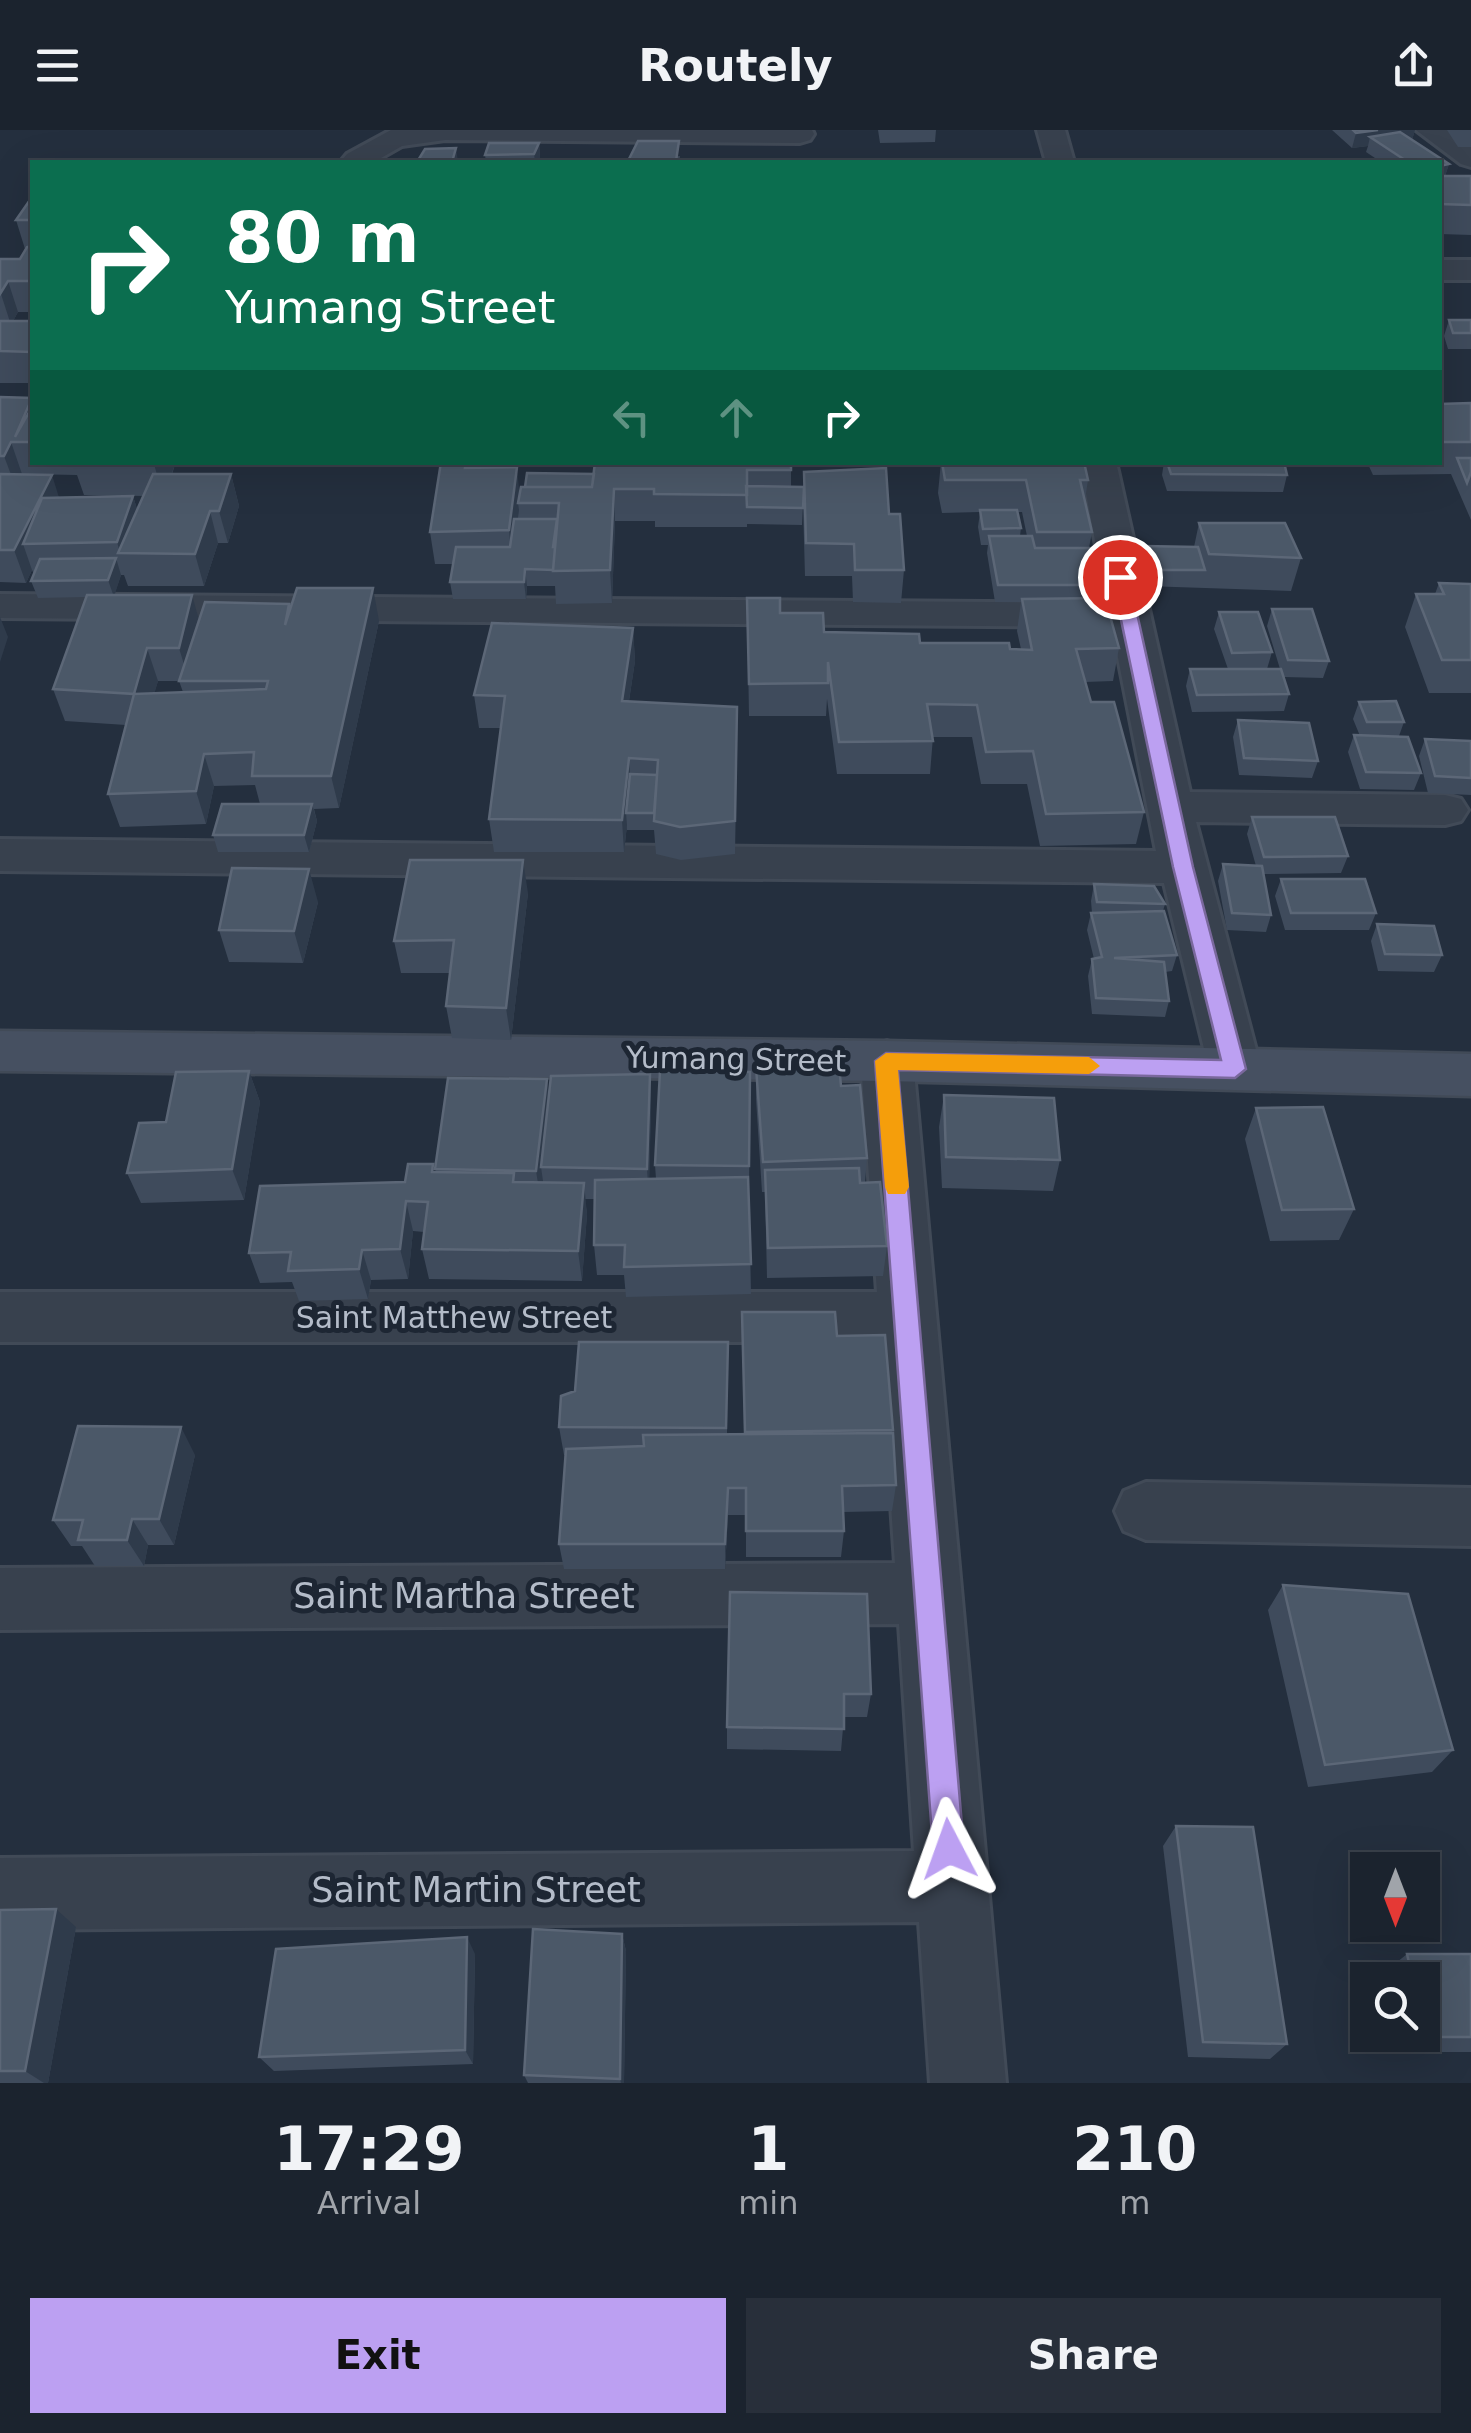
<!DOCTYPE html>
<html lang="en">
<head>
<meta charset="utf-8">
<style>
  :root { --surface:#1b232e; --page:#282f3a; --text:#f1f3f6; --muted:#a0a4aa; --line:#39404a; --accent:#bca0f2 }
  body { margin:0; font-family:"DejaVu Sans",sans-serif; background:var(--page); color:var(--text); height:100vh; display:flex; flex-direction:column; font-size:38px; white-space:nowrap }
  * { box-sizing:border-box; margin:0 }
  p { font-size:32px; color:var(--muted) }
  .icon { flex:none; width:55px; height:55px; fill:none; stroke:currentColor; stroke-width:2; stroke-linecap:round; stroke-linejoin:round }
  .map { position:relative; height:1953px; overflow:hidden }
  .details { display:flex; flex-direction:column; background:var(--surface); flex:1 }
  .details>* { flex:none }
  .top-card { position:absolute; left:30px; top:30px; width:1412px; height:305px; border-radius:0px; box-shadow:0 10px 40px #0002,0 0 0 2px var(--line); background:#0b6e4f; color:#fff; overflow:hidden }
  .needle { width:65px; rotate:180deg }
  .fabs { position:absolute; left:1350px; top:1722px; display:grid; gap:20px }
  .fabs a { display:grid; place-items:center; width:90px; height:90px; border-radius:0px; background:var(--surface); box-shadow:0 10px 40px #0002,0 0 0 2px var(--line); font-size:50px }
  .pin { position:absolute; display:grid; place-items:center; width:85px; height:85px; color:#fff; margin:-42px; border:5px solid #fff; border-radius:50%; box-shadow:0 2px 10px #0007 }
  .me { position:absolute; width:110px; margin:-55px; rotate:356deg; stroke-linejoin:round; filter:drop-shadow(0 0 8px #0008) }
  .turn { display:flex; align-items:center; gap:35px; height:210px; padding:0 30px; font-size:45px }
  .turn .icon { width:130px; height:130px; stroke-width:2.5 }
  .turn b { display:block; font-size:70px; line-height:85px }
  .lanes { display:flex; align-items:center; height:95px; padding:0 30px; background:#0003; justify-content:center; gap:50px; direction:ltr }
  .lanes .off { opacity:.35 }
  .eta { display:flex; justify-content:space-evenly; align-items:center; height:170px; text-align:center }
  .eta b { font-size:60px; font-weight:800; line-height:70px }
  .cta { display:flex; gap:20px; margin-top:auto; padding:20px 30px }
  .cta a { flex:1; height:115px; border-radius:0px; background:var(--accent); color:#111; font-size:40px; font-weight:800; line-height:115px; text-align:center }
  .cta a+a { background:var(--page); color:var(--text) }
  header { display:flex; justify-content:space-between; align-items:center; height:130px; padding:0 30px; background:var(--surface); font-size:45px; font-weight:800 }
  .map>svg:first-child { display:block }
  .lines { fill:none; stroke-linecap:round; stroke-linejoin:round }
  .street-casing { stroke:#414a57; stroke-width:6 }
  .secondary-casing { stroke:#414a57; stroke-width:5 }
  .street { fill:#38414e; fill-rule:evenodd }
  .secondary { fill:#465061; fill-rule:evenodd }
  .wall { fill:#3f4b5c; fill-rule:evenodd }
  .shaded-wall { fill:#2f3b4b }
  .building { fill:#4b5868; stroke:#5c6777; stroke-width:2.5 }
  .route { fill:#bca0f2; stroke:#7a689d; stroke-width:2.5 }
  .slow { fill:#f59e0b }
  .labels { text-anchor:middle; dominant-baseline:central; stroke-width:10; stroke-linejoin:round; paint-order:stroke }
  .street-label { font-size:30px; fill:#b4bcc9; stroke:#1d2633 }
  .near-street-label { font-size:35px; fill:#b4bcc9; stroke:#1d2633 }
</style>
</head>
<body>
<header><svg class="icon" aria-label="menu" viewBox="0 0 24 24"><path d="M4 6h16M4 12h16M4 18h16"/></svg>Routely<svg class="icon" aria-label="share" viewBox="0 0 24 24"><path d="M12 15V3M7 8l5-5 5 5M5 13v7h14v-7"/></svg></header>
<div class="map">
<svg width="1471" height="1953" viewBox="0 0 1471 1953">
  <rect width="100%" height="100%" fill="#242f3e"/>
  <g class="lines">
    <g class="street-casing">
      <path id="street" d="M391,0h421l2,4 -4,6 -10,3 -355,-3 -43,6 -28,16 -32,-2 5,-6z
        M1037,0h28l9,32h-28z
        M1416,0h33l22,15v22l-10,-3z
        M1440,130h31v20h-31z
        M1080,332h36l74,330 255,3 16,4 7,11 -7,11 -16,4 -249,-3 65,247 -8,14 -18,6 -18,-6 -8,-14 -45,-186 -1164,-12v-32l1156,12 -44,-224 -1112,-9v-24l1107,9z
        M887,911l18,6 8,14 93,1022h-76l-11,-161 -919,8v-72l914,-7 -15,-227 -899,6v-62l895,-5 -15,-221h-880v-50h877l-16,-231 8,-14z
        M1146,1352l325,6v58l-325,-6 -22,-9 -9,-20 9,-20z"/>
    </g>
    <g class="secondary-casing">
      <path id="secondary" d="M0,901l887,10 584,13v42l-584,-15 -887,-10z"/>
    </g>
    <use href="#street" class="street"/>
    <use href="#secondary" class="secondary"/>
  </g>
  <path class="wall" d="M878,0h58l-1,12 -55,1z
    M1332,0h83l-3,10 37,24 -4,12h26v59l-31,-1v-72h-59l-15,-10 2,-6 -16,2z
    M1447,0h24v17h-13z
    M539,13l1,15 -2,4h-52l-1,-7z
    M680,26l-1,6h-50l-1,-1z
    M32,67v115h-14l-5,9h19v62h-32v-124h20l5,-10 -9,-29z
    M1449,190h22v29h-23l-4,-13z
    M0,267l32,3v62h144l-4,12h59l8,32 -11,37h-10l-14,43h-76l-4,-11h-3l-7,20 85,25 90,-16 1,6 89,11 -40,187 -25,1 3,12 -8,31h-91l-5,-17 47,-31 -5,-19 -41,1 -8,38 -86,3 -12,-33 18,-69 -61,-4 -12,-32 33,-92 -48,1 -7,-17 3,-7 -2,-4 -6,13 -26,-1zM22,344l55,1 7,20 59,1 -6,13 -4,-13 -74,1zM158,551h21l4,11 -29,1z
    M1440,274h31v116l-20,-46 -78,1 -6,-13h73z
    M791,332v25h13v-15l85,42 15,56 -3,33 -48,-1 -1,-26h-47l-2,-71 -1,20 -55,-1v3h-92v-6h-40l-3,82 -56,1 -1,-18h-28l-1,13h-73l-3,-17 3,-18h-18l-5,-32 38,-64 52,25 74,-19z
    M941,332l147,18 -3,20 7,32 -3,16 9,37 -2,13 23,50 -6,33 -28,1 6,20 53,110 -8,32 -96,2 -13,-62h-46l-9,-47h-39l-3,37h-93l-10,-75 -1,17h-77l-2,-118 77,34 96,11 101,6 -4,-18 4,-29h-26l-8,-49 1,-8h-7l-3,-18 2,-15 -38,1 -4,-20zM1018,382h4l5,24h-7l1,-8z
    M1164,332h160l-1,3 -38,-1 2,11 -4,17 -116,-1 -5,-16z
    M1199,393l102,35 -10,33 -146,-5 -5,-23 3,-17 51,1z
    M1439,453l32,1v109h-42l-24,-66 11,-33h19z
    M1272,479l57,52 -6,17 -39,-1 5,17 -5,17 -92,1 -6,-26 4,-17h38l-14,-40 5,-17 53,40 -5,17h13l-13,-43z
    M633,498l2,33 -6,40 108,39 -2,114 -54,6 -25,-6 -2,-24h-27v-5l-3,27h-130l-5,-33 12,-91h-22l-5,-33z
    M1359,572l45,20 -5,14 22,37 -7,17 -54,-1 -12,-37 6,-17 6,1 -7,-17z
    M1238,590l80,41 -6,17 -73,-3 -6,-38z
    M1425,609l46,2v54l-43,-2 -9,-37z
    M1252,687l96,39 -7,17 -78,1 8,41 -5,17 -39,-2 -9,-49 5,-17 33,2 -9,-32z
    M1281,749l95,34 -7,17h-84l-10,-34z
    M1094,754l71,20 -2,7 14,44 -5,16 -7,1 4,29 -4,16 -73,-3 -4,-38 4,-17h2l-7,-29 4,-17h1l-1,-12z
    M528,763l-17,147 -59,-2 -6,-32 4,-33h-49l-7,-32z
    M318,772l-15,61 -74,-1 -10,-32z
    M1377,794l65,31 -8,17 -56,-1 -7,-30z
    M756,937l85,19 26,72 -2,25 22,63 -4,30 -116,2 -2,-86h-3l-6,-93z
    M249,941l11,31 -16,98 -103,3 -14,-30 39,-51z
    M750,942l-1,125 2,97 -125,3 -2,-22h-27l-3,-30 1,-46h-10l2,15 -5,67 -153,-2 -7,-30 2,-17 -11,-1 -5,48 -37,1 -3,19 -69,2 -7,-19 -32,1 -11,-30 156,-71 31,-10 -1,-3 112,-90 2,18 101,-23 1,31 -2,74h7l-1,-14z
    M944,965l116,65 -7,31 -111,-3 -3,-61z
    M1256,978l98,101 -15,31 -69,1 -25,-102z
    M742,1182l95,24 48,-1 11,150 -4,26 -49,1 1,19 -3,26h-95v-42h-18l-3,54h-161l-5,-25 6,-89h-1l-5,-28 169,-85 -1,92h17z
    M195,1325l-21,90h-26l-4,21h-49l-13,-20h-11l-18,-26z
    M1283,1455l170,165 -21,22 -124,15 -40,-177z
    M867,1464l4,100 -4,23h-23l-3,34 -114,-2v-22z
    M1176,1696l111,218 -17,15 -82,-2 -25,-211z
    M0,1780l76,17 -28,156h-48z
    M622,1804l4,17 -2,132h-96l-4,-8z
    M475,1824l-2,110 -199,7 -15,-14z
    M1407,1824h64v98h-67l-4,-17h22v-55h-34l-2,-9z"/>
  <path class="shaded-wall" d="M1378,0h37l-3,10 -42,-3 -2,9 -16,2 4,-15z
    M539,13l1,15 -2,4h-3l-1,-8z
    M456,18l2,14h-6z
    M1449,34l-5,15 -4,1v-14z
    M8,151l10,31 -7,13 -10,-31z
    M32,268v44l-17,-5z
    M11,312l11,32 -6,14 -12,-32z
    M154,332h22l-13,34 -9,-32z
    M517,337l3,33 -2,3 1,7 -7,53 -3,-33z
    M231,344l8,32 -11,37 -9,-32z
    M52,345l10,32 -39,37 9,26 -6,13 -12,-33z
    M614,359l1,32 -3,82 -2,-33z
    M133,366l10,33 -23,24 -3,-11z
    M210,381l8,32 -14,43 -9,-32z
    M116,428l5,17 -7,22 -6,-17z
    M525,439l2,17 -1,13 -2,-17z
    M373,458l6,33 -40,187 -8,-32z
    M192,465l9,32 -12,54 -10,-33z
    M0,487l8,20 -8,25z
    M633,498l2,33 -11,72 -2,-32z
    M147,518l11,33 -13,45 -11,-32z
    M204,624l10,32 -8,38 -10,-33z
    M629,628l2,33 -5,22 1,12 -3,27 -2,-32z
    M312,674l5,17 -8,31 -5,-17z
    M523,730l5,33 -17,147 -5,-32z
    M309,739l9,33 -15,61 -9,-32z
    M249,941l11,31 -16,98 -12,-31z
    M650,944l1,31 -2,95 -2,-31z
    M547,949l4,31 -10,57 2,14 -2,21 -5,-31z
    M584,1053l3,31 -5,67 -4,-30z
    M406,1071l7,30 -5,48 -8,-30z
    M362,1120l9,30 -3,19 -9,-30z
    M181,1297l14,28 -21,90 -15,-26z
    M728,1358v27l-3,54v-25z
    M132,1389l16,26 -4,21 -17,-26z
    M56,1779l20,18 -28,156h-4l-19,-12z
    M622,1804l4,17 -2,132h-3l-1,-4z
    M467,1807l8,17 -2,110 -8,-14z"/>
  <path class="building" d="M1353,0h25l-22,3z
    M1400,2l49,32 -9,2v-4h-32l-38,-25z
    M638,11h41l-3,20h-48z
    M489,13h50l-5,11 -49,1z
    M456,18l-4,14h-35l8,-13z
    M1440,46h31v29l-31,-1z
    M32,67v23h-16z
    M32,116v35h-24l-8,13v-35h20l7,-12z
    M1449,190h22v13h-18z
    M0,191h32v31l-32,-1z
    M0,267l32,1 -17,39 17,-30v35h-21l-7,14h-4z
    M1471,273v39h-31v-38z
    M1457,328h14v14l-4,11z
    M73,332h81v2z
    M441,332h25l-1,6 52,-1 -8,63 -79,2z
    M595,332h196v8h-44v25l-93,-1v-5h-40l-4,81 -57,1 6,-68h-41l3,-16h71z
    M942,332h142l4,18h-8l12,52h-55l-11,-52h-81z
    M1167,332h117l3,13 -116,-1z
    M886,338l3,46h11l4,56h-49l-1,-26 -48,-1 -2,-71z
    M527,343l67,1 -2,13h-67z
    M0,344l52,1 -38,75h-14z
    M153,344h78l-12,37h-9l-15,43 -77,-1z
    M746,356l58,1 -1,21 -56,-1z
    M133,366l-16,46 -94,2 19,-46z
    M980,380h37l4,18 -38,1z
    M514,389h43l-4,28h2l-2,23 -28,-1 -1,13h-74l6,-35h54z
    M1199,393h86l16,35 -92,-4z
    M989,406h43l3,12h54l9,37h-100z
    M1143,416l55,1 7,23h-56z
    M116,428l-8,22 -77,1 9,-22z
    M1439,453l32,1v76h-29l-26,-66h28z
    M297,458h76l-42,188h-79l2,-24 -50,2 -8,37 -88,3 26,-100 -81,-5 34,-94h105l-13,53h-32l-13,46 132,-5 2,-8h-89l26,-79 84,2 -4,21z
    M747,468h33v15h43l1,19 95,2 1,9h89l1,6 22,1 -10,-51 83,-1 14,50 -43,1 15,53h23l30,110 -98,2 -13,-63 -47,1 -9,-47 -50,-1 6,37 -94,1 -11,-80v21l-79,1z
    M1272,479h40l17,52 -41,-1z
    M1219,482h39l14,40 -40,1z
    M492,493l141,5 -11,73 115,6 -2,114 -55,6 -26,-6 4,-61 -29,-2 -7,62 -133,-1 16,-123 -31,-1z
    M1190,539h91l8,25 -92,1z
    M1396,571l8,21h-37l-8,-20z
    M1238,590l71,3 9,38 -74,-3z
    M1354,605l54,2 13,36 -55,-1z
    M1425,609l46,2v37l-36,-2z
    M630,644l27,1 -3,38h-28z
    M222,674h90l-8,31h-91z
    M1252,687h83l13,39 -84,1z
    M410,730h113l-17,148 -60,-2 8,-66 -60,1z
    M1223,734l39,2 9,49 -39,-2z
    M232,738l77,1 -15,62 -75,-1z
    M1281,749h84l11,34h-85z
    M1094,754l60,2 11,18 -68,-2z
    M1164,781l13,44 -63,3 50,4 5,39 -73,-3 -4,-39 10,-2 -11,-44z
    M1377,794l57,2 8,29 -57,-1z
    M839,935l2,21 19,-1 7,73 -104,4 -7,-95z
    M249,941l-17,98 -105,4 12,-50 27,-1 10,-50z
    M660,941l90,1 -1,94 -94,-1z
    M650,944l-3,95 -106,-2 10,-91z
    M448,948l99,1 -11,92 -101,-2z
    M944,965l110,3 6,62 -114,-3z
    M1323,977l31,102 -72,1 -26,-102z
    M408,1034h25l-1,8 82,1 -1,9 71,1 -6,68 -156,-2 6,-47 -22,-1 -6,48 -38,1 -3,19 -71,2 3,-19 -42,1 11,-67 145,-4z
    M859,1038l1,15 20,-1 7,64 -119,2 -3,-78z
    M748,1047l3,87 -127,3 1,-22h-31l1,-65z
    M742,1182h93l2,24 48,-1 8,95 -148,2z
    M579,1212h149l-2,86 -167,-1 2,-31 14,-5z
    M78,1296l103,1 -22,92h-27l-5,21h-49l5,-20h-30z
    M893,1303l3,52 -54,1 2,45h-98v-43h-18l-3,56h-166l7,-95 78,-3 -1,-11z
    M1283,1455l125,9 45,156 -128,15z
    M730,1462l137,2 4,100h-27v35l-117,-2z
    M1176,1696l77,1 34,217 -84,-2z
    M56,1779l-31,162h-25v-161z
    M533,1799l89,5 -2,145 -96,-4z
    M467,1807l-2,113 -206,7 17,-108z
    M1407,1824h64v83h-46l-3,-13v-44h-9z"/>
  <path class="route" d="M1120,442l9,5 64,290 53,202 -11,9 -337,-8 66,779 -4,11 -11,5 -11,-5 -5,-11 -58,-788 11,-8 335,7 -48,-193 -61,-290z"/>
  <path class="slow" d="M886,923l203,4 11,9 -11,8 -191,-4 11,117 -4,7h-17l-3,-7 -10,-126z"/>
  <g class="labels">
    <g class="street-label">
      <text transform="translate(736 929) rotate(1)">Yumang Street</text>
      <text x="454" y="1187">Saint Matthew Street</text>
    </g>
    <g class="near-street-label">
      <text x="464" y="1466">Saint Martha Street</text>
      <text x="476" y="1760">Saint Martin Street</text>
    </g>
  </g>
</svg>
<div class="fabs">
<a><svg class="needle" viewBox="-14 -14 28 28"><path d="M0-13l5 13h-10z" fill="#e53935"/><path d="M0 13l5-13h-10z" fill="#a0a4aa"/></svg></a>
<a><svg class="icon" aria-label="search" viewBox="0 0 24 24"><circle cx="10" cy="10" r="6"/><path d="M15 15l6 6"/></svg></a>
</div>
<div class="pin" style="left:1120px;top:447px;background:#d93025"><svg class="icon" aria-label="arrive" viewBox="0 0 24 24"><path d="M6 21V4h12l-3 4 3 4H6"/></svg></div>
<svg class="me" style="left:949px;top:1719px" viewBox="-20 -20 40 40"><path d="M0-17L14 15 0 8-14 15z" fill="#bca0f2" stroke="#fff" stroke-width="4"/></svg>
<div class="top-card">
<div class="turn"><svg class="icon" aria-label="right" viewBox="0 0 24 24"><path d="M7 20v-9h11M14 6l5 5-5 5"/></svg><div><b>80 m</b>Yumang Street</div></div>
<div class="lanes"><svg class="icon off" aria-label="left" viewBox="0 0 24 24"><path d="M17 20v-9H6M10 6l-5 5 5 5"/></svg><svg class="icon off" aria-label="ahead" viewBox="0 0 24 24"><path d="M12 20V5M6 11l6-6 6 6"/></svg><svg class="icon" aria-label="right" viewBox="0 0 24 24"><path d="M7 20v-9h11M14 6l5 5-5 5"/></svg></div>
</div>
</div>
<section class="details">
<div class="eta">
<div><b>17:29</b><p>Arrival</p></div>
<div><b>1</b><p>min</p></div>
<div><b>210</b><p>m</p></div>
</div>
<div class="cta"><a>Exit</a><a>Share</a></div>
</section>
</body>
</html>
